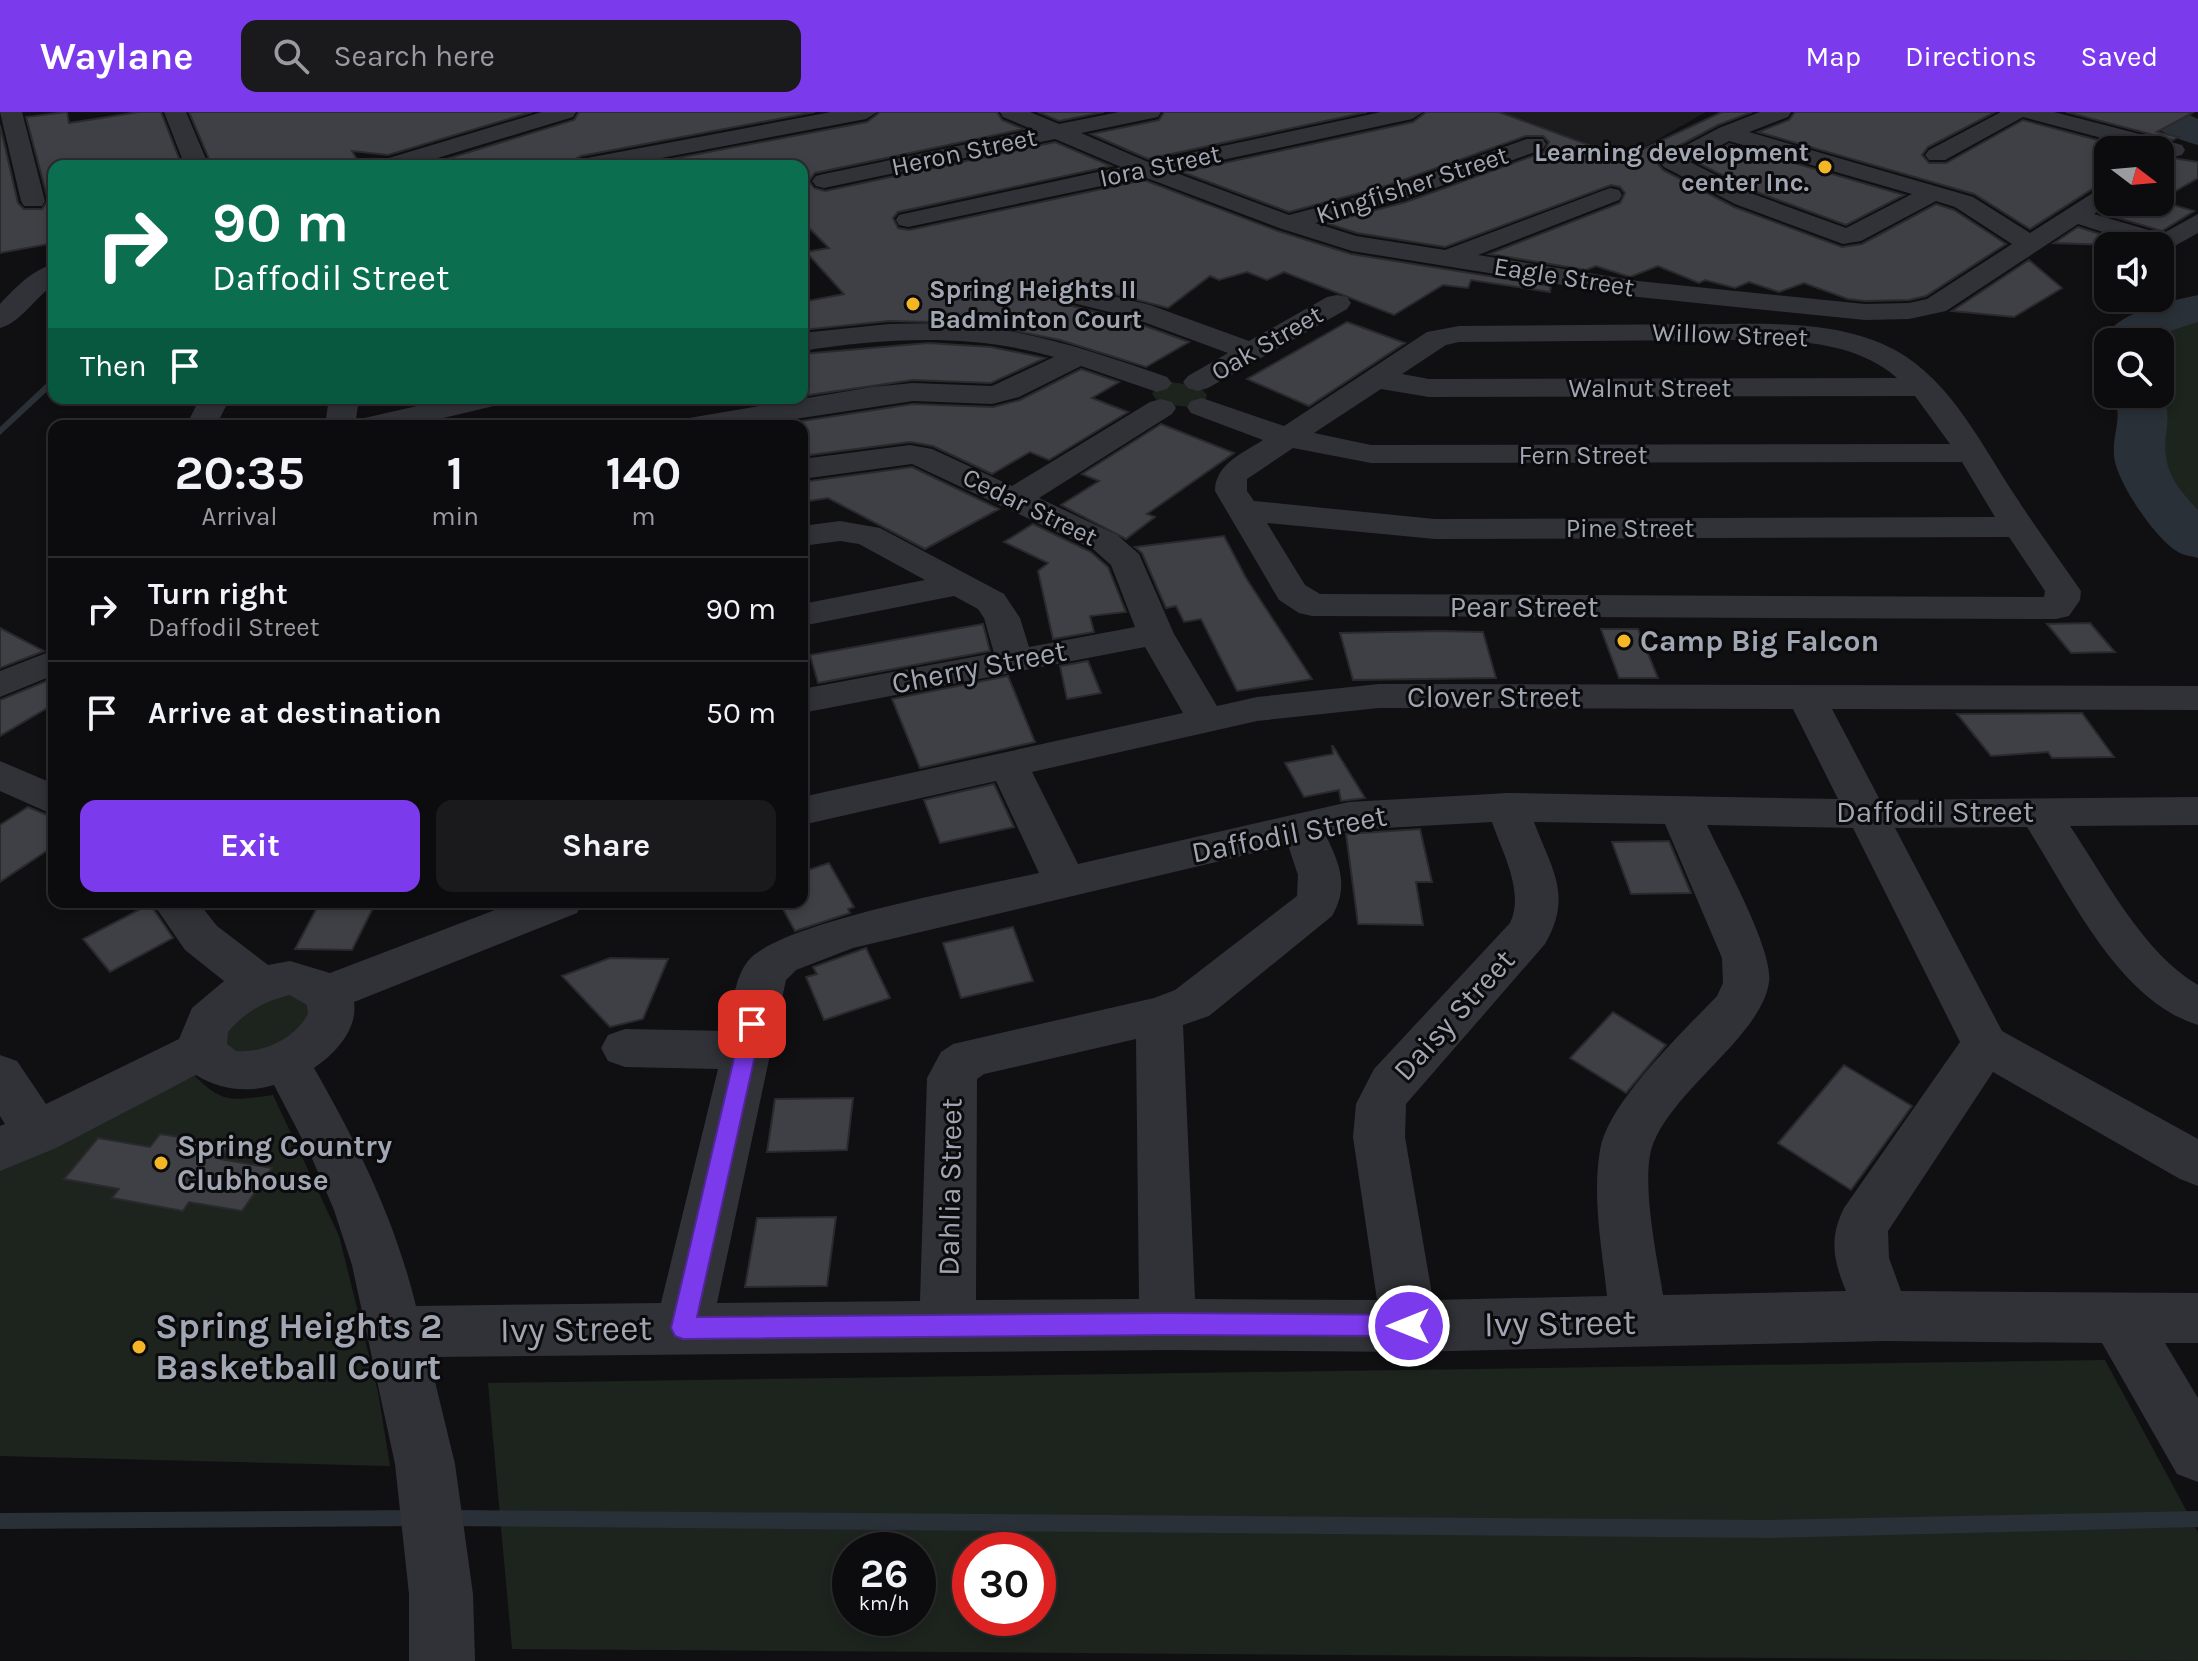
<!DOCTYPE html>
<html lang="en">
<head>
<meta charset="utf-8">
<style>
  :root { --surface:#0c0c0e; --page:#1a1a1c; --text:#f1f3f6; --muted:#9a9b9e; --line:#2c2c2e; --accent:#7c3aed }
  body { margin:0; font-family:Karla,sans-serif; background:var(--page); color:var(--text); height:100vh; display:flex; flex-direction:column; font-size:30px; white-space:nowrap }
  * { box-sizing:border-box; margin:0 }
  p { font-size:26px; color:var(--muted) }
  .icon { flex:none; width:44px; height:44px; fill:none; stroke:currentColor; stroke-width:2; stroke-linecap:round; stroke-linejoin:round }
  .map { position:relative; flex:1; overflow:hidden }
  .side { position:absolute; left:48px; top:308px; width:760px; height:488px; display:flex; flex-direction:column; background:var(--surface); border-radius:16px; box-shadow:0 4px 12px #0003,0 0 0 2px var(--line) }
  .side>* { flex:none }
  .guide { position:absolute; left:48px; top:48px; width:760px; height:244px; border-radius:16px; box-shadow:0 4px 12px #0003,0 0 0 2px var(--line); background:#0b6e4f; color:#fff; overflow:hidden }
  .needle { width:52px; rotate:106deg }
  .fabs { position:absolute; left:2094px; top:24px; display:grid; gap:16px }
  .fabs a { display:grid; place-items:center; width:80px; height:80px; border-radius:16px; background:var(--surface); box-shadow:0 4px 12px #0003,0 0 0 2px var(--line); font-size:40px }
  .speed { position:absolute; left:832px; top:1420px; display:flex; gap:16px; font-size:40px; font-weight:700; text-align:center }
  .speed>* { display:grid; place-content:center; width:104px; height:104px; border-radius:50%; background:var(--surface); box-shadow:0 4px 12px #0003,0 0 0 2px var(--line); line-height:1 }
  .speed small { font-size:20px; font-weight:400 }
  .speed .limit { border:12px solid #d22; background:#fff; color:#111 }
  .pin { position:absolute; display:grid; place-items:center; width:68px; height:68px; color:#fff; margin:-34px; border-radius:16px; box-shadow:0 4px 12px #0006 }
  .me { position:absolute; width:88px; margin:-44px; rotate:270deg; stroke-linejoin:round; filter:drop-shadow(0 0 6px #0008) }
  .turn { display:flex; align-items:center; gap:28px; height:168px; padding:0 32px; font-size:36px }
  .turn .icon { width:104px; height:104px; stroke-width:2.5 }
  .turn b { display:block; font-size:56px; line-height:68px }
  .then { display:flex; align-items:center; height:76px; padding:0 32px; background:#0003; gap:16px; font-size:30px }
  .eta { display:flex; justify-content:space-evenly; align-items:center; height:136px; text-align:center }
  .eta b { font-size:48px; font-weight:700; line-height:56px }
  .primary-button { display:flex; gap:16px; margin-top:auto; padding:16px 32px }
  .primary-button a { flex:1; height:92px; border-radius:16px; background:var(--accent); color:#fff; font-size:32px; font-weight:700; line-height:92px; text-align:center }
  .primary-button a+a { background:var(--page); color:var(--text) }
  ul { padding:0; list-style:none }
  li { display:flex; align-items:center; gap:24px; height:104px; padding:0 32px; border-top:2px solid var(--line) }
  li div { flex:1 }
  li b { display:block; font-size:30px }
  li em { font-style:normal }
  header { display:flex; align-items:center; gap:48px; box-sizing:border-box; height:112px; padding:0 40px; background:var(--accent); color:#fff }
  header strong { font-size:38px }
  nav { display:flex; gap:44px; margin-inline-start:auto; font-size:28px }
  .search { width:560px; height:72px; background:var(--page); display:flex; align-items:center; gap:20px; box-sizing:border-box; padding:0 28px; border-radius:16px; color:var(--muted); font-size:30px }
  .map>svg:first-child { display:block }
  .built { fill:#1c1c1f }
  .green { fill:#1d241e; fill-rule:evenodd }
  .lines { fill:none; stroke-linecap:round; stroke-linejoin:round }
  .stream { fill:#293037; fill-rule:evenodd }
  .river { fill:#293037; fill-rule:evenodd }
  .building { fill:#3f4045; stroke:#2a2a2e; stroke-width:2 }
  .minor { fill:#313237; fill-rule:evenodd }
  .route { fill:#7c3aed; stroke:#51269a; stroke-width:2 }
  .poi-dot { fill:#f5b625; stroke:#0b0b0d; stroke-width:3 }
  .labels { text-anchor:middle; dominant-baseline:central; stroke-width:6; stroke-linejoin:round; paint-order:stroke }
  .far-street-label { font-size:26px; fill:#a1a6b3; stroke:#0b0b0d }
  .far-poi-label { font-size:26px; font-weight:bold; fill:#a1a6b3; stroke:#0b0b0d; text-anchor:end }
  .street-label { font-size:30px; fill:#a1a6b3; stroke:#0b0b0d }
  .poi-label { font-size:30px; font-weight:bold; fill:#a1a6b3; stroke:#0b0b0d; text-anchor:start }
  .near-street-label { font-size:36px; fill:#a1a6b3; stroke:#0b0b0d }
  .near-poi-label { font-size:36px; font-weight:bold; fill:#a1a6b3; stroke:#0b0b0d; text-anchor:start }
</style>
</head>
<body>
<header>
<strong>Waylane</strong>
<div class="search"><svg class="icon" aria-label="search" viewBox="0 0 24 24"><circle cx="10" cy="10" r="6"/><path d="M15 15l6 6"/></svg>Search here</div>
<nav><a>Map</a><a>Directions</a><a>Saved</a></nav>
</header>
<div class="map">
<svg width="2198" height="1549" viewBox="0 0 2198 1549">
  <rect width="100%" height="100%" fill="#101012"/>
  <path class="built" d="M1499,0h207l-90,51z"/>
  <path class="green" d="M2198,202v210l-30,-29 -11,-58 -14,-43h17v-52h-29l13,-17z
    M1170,270l29,4 8,9 -2,6 -15,6 -30,-3 -8,-10 3,-5z
    M309,874l13,42 -85,39 -25,-38 12,-17z
    M195,964c28,29 40,24 78,19l66,141 39,156 12,74 -390,-10v-290z
    M2105,1248l93,172v129l-1686,-12 -24,-266zM850,1438h68v68h-68zM970,1438h68v68h-68z"/>
  <g class="lines">
    <path class="stream" d="M51,267h3v6l-54,50v-8z
      M415,1398l6,2 2,6 -2,6 -6,2 -415,3v-16z
      M449,1398l1321,10 428,-9v16l-428,11 -1321,-12 -6,-2 -2,-6 2,-6z"/>
    <path class="river" d="M2138,0h45l15,7v26c-19,-5 -48,-16 -60,-33z
      M2198,183v27l-34,11 -12,9h-44v10l-9,-10c22,-32 64,-39 99,-47z
      M2111,282h49c15,21 2,39 6,62 2,22 18,39 32,54v48c-6,-2 -13,-2 -18,-5 -23,-11 -65,-73 -66,-98 -2,-23 11,-40 -3,-61z"/>
  </g>
  <path class="building" d="M67,0l2,11 70,-11h22l21,54h-128v77l-54,10v-128l18,78 6,6h18l6,-9 -22,-83z
    M189,0h343l-144,43 -36,-4 9,15h-131l-1,-3 -17,3z
    M579,0h236l-234,44 -17,9 -5,-6 -34,7h-46l-39,-5 134,-41z
    M880,0h117l5,8 22,9 -209,44 -6,8 5,7 11,3 230,-49 56,24 -213,46 -5,6 5,10 11,2 235,-50 134,51 73,23 200,32 -1,6 -79,-12 -3,8 -25,-3 -49,30 -110,-43 -17,8 -20,-8 -28,8 -9,-4 -42,32 -92,-24 -14,3 -4,10 6,7 65,16 60,22 -43,25 -86,-27 -84,-17 -87,-2 -87,9v-28l42,-8 -38,-42 23,-4 -27,-27v-55h-167l232,-44z
    M1038,0h66l-45,9z
    M1164,0h203l-219,47 -57,-25 68,-14z
    M1426,0h73l125,46 98,-46h30l-34,13 -55,29 -5,10 5,6 71,37 108,40 20,-3 74,-40 18,6 52,34 -80,52 -17,4 -44,1 -17,-2 -44,-16 -25,9 -30,-10 -14,6 -30,-8 -6,3 -41,-17 -28,11 -34,-11 -10,4 -97,-16 131,-51 5,-10 -5,-6 -9,-2 -166,62 -88,-14 -31,-10 80,-21 138,-50 5,-10 -6,-6h-17l-140,50 -97,26 -107,-40 231,-50z
    M1795,0h200l-67,35 -6,8 7,8h17l77,-43 112,30h-27v34l-11,2 -67,43 -56,-35 -216,-62 31,-12z
    M2066,0h128l-37,20 21,5 -5,3z
    M1729,32l175,51 -58,30 -92,-34 -58,-29z
    M2160,44l38,6v16l-38,22z
    M2160,89l34,10 -32,20 -61,-18 14,-11z
    M2078,115l59,19 -83,-3z
    M2029,148l33,28 -48,29 -62,-6z
    M1347,210l58,21 -96,63 -62,-27z
    M928,231l63,4 54,11 -54,25 -78,-3 -111,16v-42z
    M1081,257l38,13 -27,16 36,14 -79,48 -19,-8 -38,22 -59,-28 -23,-4 -108,14v-35l111,-17 80,3 27,-7z
    M1161,312l73,29 -87,61 8,3 -29,22 -65,-34 38,-24 -17,-7z
    M912,355l87,42 -74,40 -97,-51 -26,4v-20z
    M1033,412l58,28 17,15 18,45 -36,4 4,16 -41,7 -15,-68 10,-8 -44,-21z
    M1224,424l22,42 66,101 -75,12 -36,-72 -17,3 -8,-16 -10,2 -24,-55 -7,-6z
    M2090,511l25,29 -44,1 -24,-29z
    M983,512l7,27 -172,32 -8,-28z
    M0,516l44,23 -44,17z
    M1601,517h37l20,49h-39z
    M1440,519l43,1 13,46 -143,2 -13,-47z
    M1088,549l13,32 -34,6 -7,-33z
    M1008,564l27,66 -115,26 -28,-69z
    M54,566v26l-54,32v-36z
    M2082,601l32,44 -62,1 -4,-6 -57,4 -34,-42z
    M1332,634h1l32,52 -24,3 -2,-11 -35,7 -19,-34 48,-9z
    M994,672l20,43 -74,16 -16,-43z
    M28,695l26,11v28l-54,36v-57z
    M1420,717l12,53h-16l7,43 -65,-1 -12,-90z
    M1669,729l22,52 -60,1 -19,-52z
    M829,751l25,44 -6,2 2,4 -55,18 -16,-29h23v-30z
    M320,790h56l-24,48 -57,-1z
    M150,792l23,34 -63,34 -27,-33z
    M1013,815l20,54 -72,17 -18,-55z
    M866,836l24,50 -66,22 -18,-43 11,-3 -4,-7z
    M610,846l58,1 -25,60 -33,8 -48,-51z
    M1613,900l53,33 -40,48 -56,-35z
    M1844,953l68,41 -61,84 -73,-47z
    M853,986l-6,52 -80,2 8,-53z
    M160,1022l69,11 -9,14 52,9 -30,43 -53,-9 -6,9 -71,-13 7,-9 -55,-10 34,-41 52,9z
    M836,1105l-9,69 -82,1 12,-69z"/>
  <g class="lines">
    <path class="minor" d="M0,0h22l23,89 -3,5h-18l-3,-5z
      M164,0h22l23,54h-24z
      M542,0h34l-3,5 -162,49h-36l4,-5z
      M831,0h46l-11,7 -247,47h-49l4,-5 8,-2z
      M1000,0h30l29,12 60,-12h42l-3,5 -77,16 67,29 233,-50h42l-11,7 -241,52 118,44 98,-26 140,-50h16l3,5 -3,5 -138,50 -90,24 41,13 89,14 165,-62 9,2 3,5 -3,5 -141,55 160,26 227,23 44,-1 18,-4 85,-55 -57,-37 -19,-6 -75,40 -18,3 -108,-40 -71,-37 -4,-5 4,-5 55,-29 41,-16h31l-3,5 -39,15 224,65 57,36 69,-44 9,-2v15h4l-18,12 68,20 36,-20v19l-38,21v-8h-13l-69,-22 -132,87 -37,8 -44,1 -227,-23 -286,-46 -73,-23 -135,-51 -236,50 -9,-2 -3,-5 3,-5 9,-2 213,-46 -66,-28 -231,49 -8,-2 -4,-5 4,-5 8,-2 210,-44 -31,-13zM1729,29l183,53 -66,34 -93,-34 -63,-32z
      M2001,0h53l128,33 3,5 -3,5 -8,2 -14,-4v-3h-13l-124,-33 -78,43h-16l-4,-5 4,-5z
      M54,152v20c-18,13 -34,39 -54,44v-24c15,-16 32,-34 54,-40z
      M1075,175l75,18 99,36 78,-44 10,-2 10,2 4,6 -4,6 -139,79 -10,3 -10,-3 -5,-6 5,-6 40,-23 -98,-36 -65,-16 -4,-6 4,-6z
      M947,211c78,5 148,29 220,54l5,6 -5,6 -10,3 -76,-26 -62,31 -27,7 -79,-3 -164,25h-69l4,-7 11,-2 177,-30 41,-4 79,3 62,-29c-83,-24 -168,-19 -252,-6v-18l87,-9z
      M1702,212c63,0 136,-5 193,26 57,31 88,98 123,150 20,31 42,61 63,91l-1,9 -11,16 -13,3 -744,-3 -13,-3 -20,-13 -64,-109c0,-27 28,-38 48,-51l-72,-27 -4,-6 4,-6 11,-3 82,28 143,-94 32,-6zM1702,228c63,1 144,-7 195,38l-468,1 -27,-5 44,-29 13,-3zM1381,277l48,8 486,-1 35,48 -579,1 -57,-12zM1293,336l78,15 591,-1 33,55 -560,2 -181,-18 -7,-10v-12zM1267,411l168,16 574,-2 36,54 -1,6 -724,-3 -15,-9z
      M200,286h30l-14,28h-30z
      M329,286h30l-4,28h-30z
      M452,286h54l-4,6 -92,22h-54l4,-7z
      M1161,287l11,3 4,6 -4,6 -133,84 78,37 22,19 35,80 43,72 40,-9 122,-13 819,2v24l-366,-1 48,91 318,-3v28l-128,1c35,52 73,127 128,159v40c-80,-25 -128,-131 -171,-198l-132,1 107,203 196,108v47l-18,-7 -187,-107 -105,159 1,27 12,33 297,2v50h-33l33,55v84l-21,-8 -75,-131 -218,-2 -475,11 -241,-2 -739,7 26,107 18,130 2,67h-66v-67l-14,-130 -43,-199 -18,-55 -23,-54 -37,-71c-27,8 -54,5 -78,-10l-140,73 -56,23v-45l5,-2 -5,-8v-61l17,6 29,43 133,-65 13,-31 32,-27 -39,-31 -33,-48h46l19,24 51,39 22,-4 40,12 186,-71h67l-6,11 -223,89c4,27 -18,51 -40,66 44,77 81,152 102,238l245,-3 57,-234 -93,-2 -17,-6 -7,-13 7,-13 17,-6 102,2c5,-22 7,-53 21,-70 31,-39 235,-75 291,-88l-43,-92 -194,44v-28l381,-84 -38,-66 -343,66v-24l192,-36 -10,-35 -6,-9 -24,-13 -152,30v-22l123,-24 -66,-36 -19,-3 -38,5v-20l38,-5 40,7 124,66 16,24 9,29 106,-20 -24,-62 -18,-16 -181,-85 -110,15v-20l108,-14 22,4 80,37 138,-84zM1379,596l414,1 45,90 -330,-6 -159,9 -271,62 -46,-92 225,-51zM1492,710c10,30 33,70 18,101l-136,146 -18,35 -3,33 24,163 -182,-1 -12,-274 26,-9 123,-100c17,-29 8,-52 -6,-80l23,-6zM1534,710l131,2 57,134 1,25 -6,13c-34,36 -109,106 -117,154 -8,48 2,98 7,146l-174,4 -28,-163 1,-33 139,-160c28,-49 7,-74 -11,-122zM1707,713l146,3 107,214 -116,166c-15,30 -11,52 2,83l-183,4c-6,-38 -23,-116 -10,-151 21,-55 109,-109 116,-162 5,-32 -47,-124 -62,-157zM1288,733l10,30 -1,21 -122,94 -21,8 -201,46 -12,8 -14,26 -7,223 -203,2 69,-323 10,-10 57,-22zM290,883l17,10 1,9c-14,25 -44,39 -72,37l-9,-7 1,-12c17,-20 36,-31 62,-37zM1136,927l3,260 -163,1 1,-221 7,-5z
      M54,538v25l-54,22v-26z
      M0,649l54,23v31l-54,-24z"/>
  </g>
  <path class="route" d="M752,905l7,2 3,5 -65,293 471,-4 241,2 8,3 3,8 -3,7 -8,3 -241,-1 -485,4 -8,-3 -4,-8 71,-304 3,-5z"/>
  <g class="poi-dot">
    <circle cx="1825" cy="55" r="8"/>
    <circle cx="913" cy="192" r="8"/>
    <circle cx="1624" cy="529" r="8"/>
    <circle cx="161" cy="1051" r="8"/>
    <circle cx="139" cy="1235" r="8"/>
  </g>
  <g class="labels">
    <g class="far-street-label">
      <text transform="translate(964 40) rotate(-12)">Heron Street</text>
      <text transform="translate(1160 54) rotate(-12)">Iora Street</text>
      <text transform="translate(1412 73) rotate(-18)">Kingfisher Street</text>
      <text transform="translate(1564 165) rotate(9)">Eagle Street</text>
      <text transform="translate(1730 223) rotate(2)">Willow Street</text>
      <text transform="translate(1267 231) rotate(-30)">Oak Street</text>
      <text x="1650" y="276">Walnut Street</text>
      <text x="1583" y="343">Fern Street</text>
      <text transform="translate(1030 395) rotate(26)">Cedar Street</text>
      <text x="1630" y="416">Pine Street</text>
    </g>
    <g class="far-poi-label">
      <text x="1809" y="40">Learning development<tspan x="1809" dy="30">center Inc.</tspan></text>
      <text x="929" y="177" text-anchor="start">Spring Heights II<tspan x="929" dy="30">Badminton Court</tspan></text>
    </g>
    <g class="street-label">
      <text x="1524" y="495">Pear Street</text>
      <text transform="translate(979 555) rotate(-11)">Cherry Street</text>
      <text x="1494" y="585">Clover Street</text>
      <text x="1935" y="700">Daffodil Street</text>
      <text transform="translate(1289 722) rotate(-11)">Daffodil Street</text>
      <text transform="translate(1454 903) rotate(-48)">Daisy Street</text>
      <text transform="translate(950 1075) rotate(-89)">Dahlia Street</text>
    </g>
    <g class="poi-label">
      <text x="1640" y="529">Camp Big Falcon</text>
      <text x="177" y="1034">Spring Country<tspan x="177" dy="34">Clubhouse</tspan></text>
    </g>
    <g class="near-street-label">
      <text transform="translate(1560 1211) rotate(-1)">Ivy Street</text>
      <text transform="translate(576 1217) rotate(-1)">Ivy Street</text>
    </g>
    <g class="near-poi-label">
      <text x="155" y="1214">Spring Heights 2<tspan x="155" dy="41">Basketball Court</tspan></text>
    </g>
  </g>
</svg>
<div class="fabs">
<a><svg class="needle" viewBox="-14 -14 28 28"><path d="M0-13l5 13h-10z" fill="#e53935"/><path d="M0 13l5-13h-10z" fill="#9a9b9e"/></svg></a>
<a><svg class="icon" aria-label="sound" viewBox="0 0 24 24"><path d="M4 9h4l5-4v14l-5-4H4zM17 9q2 3 0 6"/></svg></a>
<a><svg class="icon" aria-label="search" viewBox="0 0 24 24"><circle cx="10" cy="10" r="6"/><path d="M15 15l6 6"/></svg></a>
</div>
<div class="speed"><div>26<small>km/h</small></div><div class="limit">30</div></div>
<div class="pin" style="left:752px;top:912px;background:#d93025"><svg class="icon" aria-label="arrive" viewBox="0 0 24 24"><path d="M6 21V4h12l-3 4 3 4H6"/></svg></div>
<svg class="me" style="left:1409px;top:1214px" viewBox="-20 -20 40 40"><circle r="17" fill="#7c3aed" stroke="#fff" stroke-width="3"/><path d="M0-11L8 9 0 5-8 9z" fill="#fff"/></svg>
<div class="guide">
<div class="turn"><svg class="icon" aria-label="right" viewBox="0 0 24 24"><path d="M7 20v-9h11M14 6l5 5-5 5"/></svg><div><b>90 m</b>Daffodil Street</div></div>
<div class="then">Then<svg class="icon" aria-label="arrive" viewBox="0 0 24 24"><path d="M6 21V4h12l-3 4 3 4H6"/></svg></div>
</div>
<section class="side">
<div class="eta">
<div><b>20:35</b><p>Arrival</p></div>
<div><b>1</b><p>min</p></div>
<div><b>140</b><p>m</p></div>
</div>
<ul>
<li><svg class="icon" aria-label="right" viewBox="0 0 24 24"><path d="M7 20v-9h11M14 6l5 5-5 5"/></svg><div><b>Turn right</b><p>Daffodil Street</p></div><em>90 m</em></li>
<li><svg class="icon" aria-label="arrive" viewBox="0 0 24 24"><path d="M6 21V4h12l-3 4 3 4H6"/></svg><div><b>Arrive at destination</b></div><em>50 m</em></li>
</ul>
<div class="primary-button"><a>Exit</a><a>Share</a></div>
</section>
</div>
</body>
</html>
